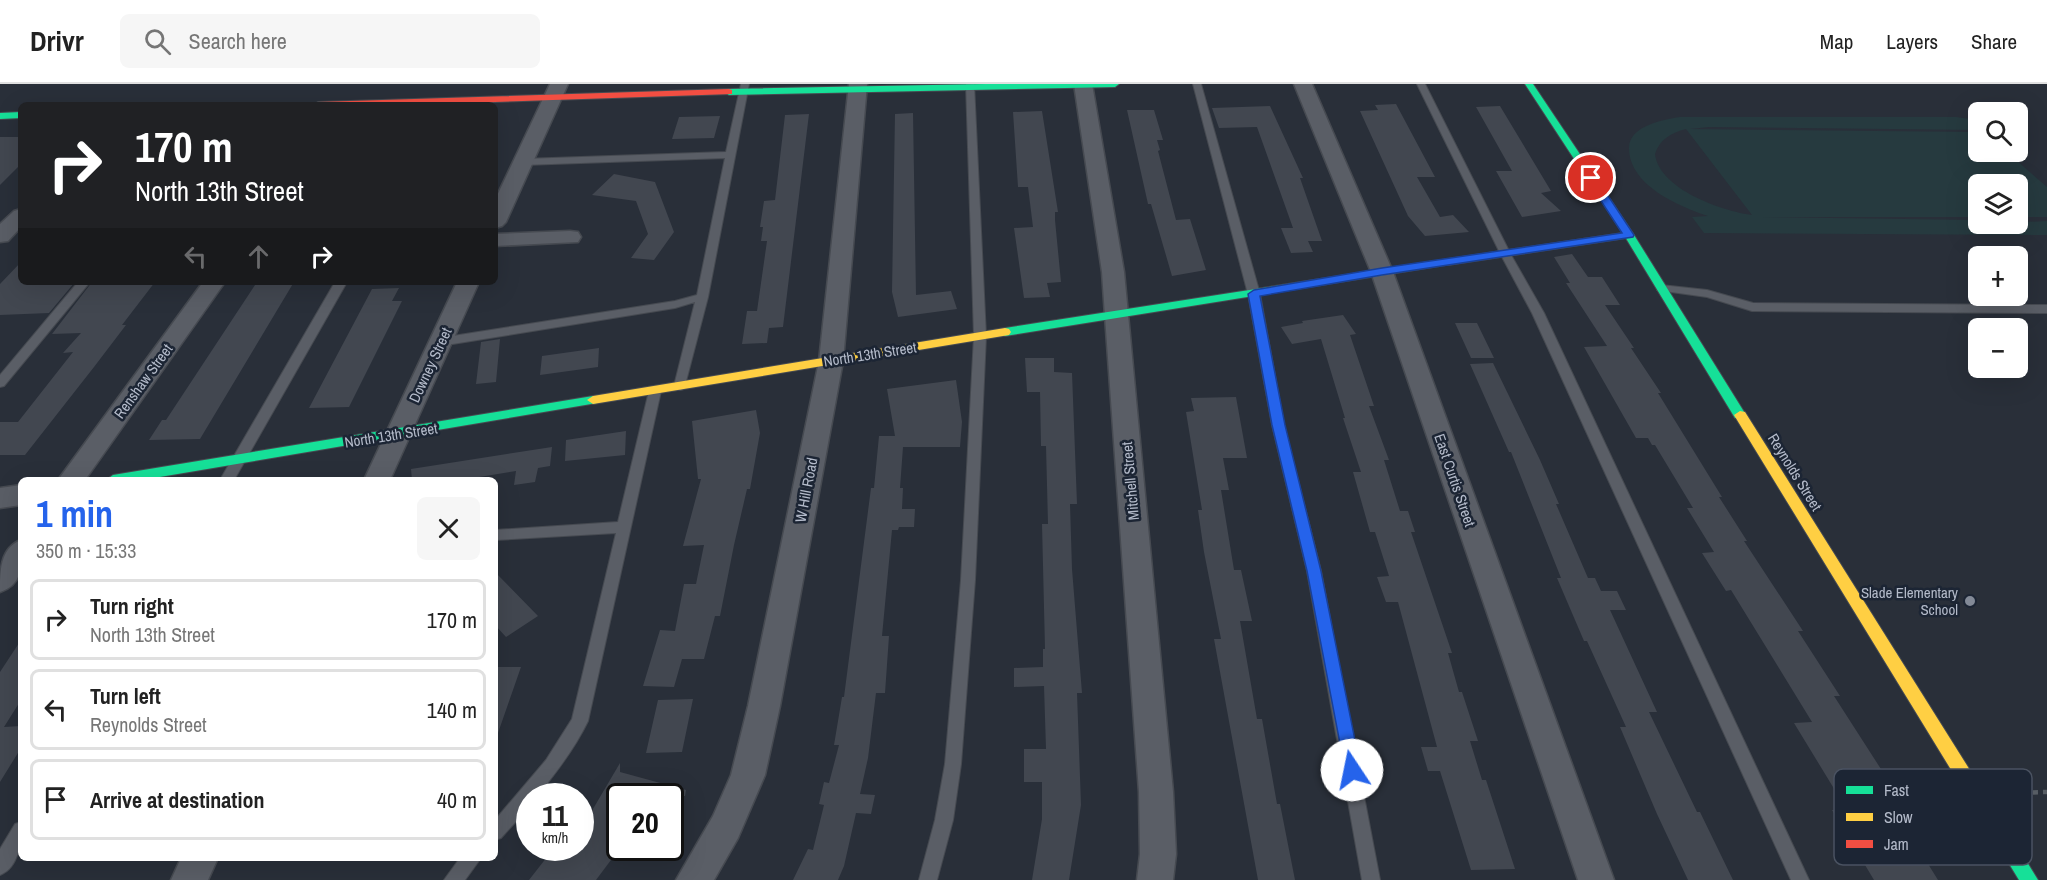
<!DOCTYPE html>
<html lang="en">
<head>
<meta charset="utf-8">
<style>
  :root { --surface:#fff; --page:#f6f6f6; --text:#222; --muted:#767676; --line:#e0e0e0; --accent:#2563eb }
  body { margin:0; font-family:"Archivo Narrow",sans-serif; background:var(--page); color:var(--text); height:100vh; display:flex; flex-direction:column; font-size:22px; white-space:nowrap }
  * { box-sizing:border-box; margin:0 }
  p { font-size:20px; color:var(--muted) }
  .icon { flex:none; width:33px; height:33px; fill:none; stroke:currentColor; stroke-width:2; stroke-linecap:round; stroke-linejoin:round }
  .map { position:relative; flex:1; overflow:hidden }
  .side { position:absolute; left:18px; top:393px; width:480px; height:384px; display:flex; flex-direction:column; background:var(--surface); border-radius:9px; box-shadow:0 6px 24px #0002 }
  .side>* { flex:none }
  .banner { position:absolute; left:18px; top:18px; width:480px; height:183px; border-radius:9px; box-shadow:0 6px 24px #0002; background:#202124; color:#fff; overflow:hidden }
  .buttons { position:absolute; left:1968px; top:18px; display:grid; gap:12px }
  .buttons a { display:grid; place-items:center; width:60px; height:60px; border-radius:9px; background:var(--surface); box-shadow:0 6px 24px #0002; font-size:30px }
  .speed { position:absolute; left:516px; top:699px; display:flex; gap:12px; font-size:30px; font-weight:700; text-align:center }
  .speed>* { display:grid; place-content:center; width:78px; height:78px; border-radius:50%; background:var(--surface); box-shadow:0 6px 24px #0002; line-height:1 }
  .speed small { font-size:15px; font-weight:400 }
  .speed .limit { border:3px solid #111; border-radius:9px; background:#fff; color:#111 }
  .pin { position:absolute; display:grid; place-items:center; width:51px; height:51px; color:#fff; margin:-26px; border:3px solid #fff; border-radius:50%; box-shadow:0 2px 6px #0007 }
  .me { position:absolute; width:66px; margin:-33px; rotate:349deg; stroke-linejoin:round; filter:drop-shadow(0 0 4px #0008) }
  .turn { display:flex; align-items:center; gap:21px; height:126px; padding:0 18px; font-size:27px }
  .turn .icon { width:78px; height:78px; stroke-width:2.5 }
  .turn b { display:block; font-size:42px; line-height:51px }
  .lanes { display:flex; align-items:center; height:57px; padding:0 18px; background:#0003; justify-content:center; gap:30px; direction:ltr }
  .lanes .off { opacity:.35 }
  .round { display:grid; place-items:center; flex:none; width:63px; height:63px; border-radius:9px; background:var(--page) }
  .summary { display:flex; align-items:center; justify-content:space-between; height:102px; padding:0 18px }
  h1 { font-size:36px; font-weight:700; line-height:45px; color:var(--accent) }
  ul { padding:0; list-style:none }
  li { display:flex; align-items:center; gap:18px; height:81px; margin:0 12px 9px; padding:0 6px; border:3px solid var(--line); border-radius:9px }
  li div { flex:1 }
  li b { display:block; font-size:22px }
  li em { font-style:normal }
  header { display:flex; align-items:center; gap:36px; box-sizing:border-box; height:84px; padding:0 30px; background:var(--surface); border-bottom:2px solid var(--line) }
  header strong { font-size:28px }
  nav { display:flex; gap:33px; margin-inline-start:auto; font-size:21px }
  .search { width:420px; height:54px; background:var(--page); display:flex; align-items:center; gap:15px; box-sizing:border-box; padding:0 21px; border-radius:9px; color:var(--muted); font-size:22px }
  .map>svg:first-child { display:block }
  .green { fill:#263a3f; fill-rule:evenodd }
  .building { fill:#424750 }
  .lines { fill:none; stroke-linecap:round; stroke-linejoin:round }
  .lane-casing { stroke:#464a51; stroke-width:2 }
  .street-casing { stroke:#464a51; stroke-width:3 }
  .fast-casing { stroke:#464a51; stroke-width:2 }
  .slow-casing { stroke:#464a51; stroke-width:2 }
  .jam-casing { stroke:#464a51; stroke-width:2 }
  .path { stroke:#575d64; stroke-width:4.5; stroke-dasharray:5 5; stroke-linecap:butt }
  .lane { fill:#5a5e66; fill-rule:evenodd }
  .street { fill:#5a5e66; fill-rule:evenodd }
  .fast { fill:#16e098; fill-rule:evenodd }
  .slow { fill:#ffcf43; fill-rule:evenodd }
  .jam { fill:#f24e42; fill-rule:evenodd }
  .route { fill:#2563eb; stroke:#184099; stroke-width:1.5 }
  .poi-dot { fill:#838a97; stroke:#1c2534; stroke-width:2 }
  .labels { text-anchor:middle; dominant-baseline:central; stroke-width:5; stroke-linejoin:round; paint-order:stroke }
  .street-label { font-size:15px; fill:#b4bbca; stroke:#1c2534 }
  .poi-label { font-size:15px; fill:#b4bbca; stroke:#1c2534; text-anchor:end }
  .key { fill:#1c2534; stroke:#4a5261; stroke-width:1.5 }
  .key-label { font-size:16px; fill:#b4bbca }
</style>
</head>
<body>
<header>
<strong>Drivr</strong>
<div class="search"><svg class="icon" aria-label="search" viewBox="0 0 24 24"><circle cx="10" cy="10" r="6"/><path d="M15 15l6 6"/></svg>Search here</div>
<nav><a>Map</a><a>Layers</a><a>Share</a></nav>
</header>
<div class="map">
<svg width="2047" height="796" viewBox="0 0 2047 796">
  <rect width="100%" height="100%" fill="#292f39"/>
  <path class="green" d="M1680,33h276l22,3v10l-269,-3 -19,2 288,3v20h29l40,35v30h-29v-33h-40v33h-218l218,3v4l69,-3v14l-343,-2 -12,-16 16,-1c-30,-10 -79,-31 -79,-68 0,-22 33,-28 51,-31zM1686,45l66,86c-30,-4 -93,-26 -97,-61 5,-15 16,-21 31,-25z"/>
  <path class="building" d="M1396,20l39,73h-18l23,40 13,-2 16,17 -44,4 -17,-20 -48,-105 18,-1 -3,-5z
    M1270,22l33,72h-3l22,63h-14l5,11 -22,1 -10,-25h12l-36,-101 -38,1 -7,-20z
    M1500,22l51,85 -10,2 20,18 -39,6 -26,-46h16l-36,-64z
    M1127,26h27l9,30h-6l3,10 -2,1 18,69 14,-1 16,51 -34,6 -21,-72h-3z
    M1042,27l16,101h-3v8l6,62 -14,1 3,14 -26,1 -10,-70 19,-1 -5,-40h-10l-5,-75z
    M913,29l3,182 35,-4 6,18 -59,8 -6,-25 3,-178z
    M809,30l-26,213 -14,1 -2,15 -25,1 5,-33h10l10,-70h-6l2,-14h-3l4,-26 11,-1 10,-85z
    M720,32l-6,22 -42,1 7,-22z
    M0,53h21v27l-21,21z
    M614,90l41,8 19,50 -20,28 -23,-2 17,-24 -12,-33 -44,-6z
    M1572,170l16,23h14l18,28h-15l29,43h-3l30,45h-3l64,104h-3l28,44h-3l59,90h-5l42,65h-6l63,98 -35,2 30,48 23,-1 23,37h-64l-42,-70h15l-53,-87 18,-1 -81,-132 -5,1 -24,-38 12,-1 -27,-44h6l-38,-63h-3l-4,-7h-12l-52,-91 23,-1 -41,-63h4l-16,-26z
    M21,178v20h54l-26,31 -49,2v-31z
    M92,198h63l-33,43h4l-32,42 -69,88h-25v-33h18l55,-70 -10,1 18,-20 -29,1z
    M257,198h37l-94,157 -51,1 13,-20h4z
    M399,204l-7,13h10l-53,106 -40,1 63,-119z
    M1343,231l13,19 -6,1 24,71h-5l20,54h-5l16,51h8l7,21h-4l41,121h-4l11,39h3l16,49h-8l12,39h4l29,89 -44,1 -31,-99h-12l-7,-24h16l-39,-145h-12l-9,-25 12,-1 -14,-44h-5l-17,-60h8l-18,-54h2l-24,-79 -29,5 -11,-17 22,-4 -1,-2z
    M1455,239h22l17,35h-23z
    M500,255l-4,43 -20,2 5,-42z
    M599,264l-1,19 -58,8 2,-19z
    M1025,274h29v14l18,1 5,131h-7l2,65 10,124h-5l4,112 -12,75h-37l10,-61v-37h-18v-33h22l-2,-63 -30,1v-19l29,-1v-18h2l-3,-125h6l-2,-78h-5l-1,-54h-13z
    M1493,279l47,97 19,44h-3l32,74h7l6,13h16l9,19h-16l47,102h-8l48,100h3l33,68h-45l-31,-66 -37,-87h6l-39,-86h-3l-27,-63h4l-50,-126h-2l-39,-88z
    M956,296l6,42 -2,25h-57l-3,41h3l-1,21h13l-1,18h-15l-1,3h-6l-10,106h7l-4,57h-9l-8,65 -8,36 15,1 -4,19 -15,-1 -12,53 -6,14h-45l15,-31 5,1 11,-45 -5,-1 5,-22 5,1 10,-38h-5l8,-48h2l27,-209h3l5,-52h16l-8,-47z
    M1236,313l11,61h-24l6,32h-8l13,80h7l11,51h-12l17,98h5l15,85h3l15,76h-37l-44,-241h7l-17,-87 -6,-42h4l-16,-98 8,-1 -3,-13z
    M756,326l4,23 -10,56h-3l-13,56 -14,71h-5l-11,43h-22l-8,28 -31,-1 17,-56 15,1 9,-47h12l8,-39 -21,1 18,-67h-3l-6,-58z
    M626,347l-1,24 -60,6 1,-21z
    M552,363l-2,19 -12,2 -3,14 -21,3 2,-14 -55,9h-49l-1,-11z
    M495,488l43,44 -32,21 -11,-12z
    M21,556v60l-17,27 17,-1v22l-21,34v-110z
    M495,583h26l-23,66 -3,-1z
    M693,615l-11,53 -36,1 12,-53z
    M620,679v9l66,18 -1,6h-65v37l-12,20 6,3 -18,24h-67l25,-32h26v-17z"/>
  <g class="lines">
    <g class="lane-casing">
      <path id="lane" d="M741,0h8l-41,213 -24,92 -4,1 -6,-4 21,-84 -20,6 -235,38 -4,-1 -2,-3 6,-4 235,-37 22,-6 28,-137 -202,7 -5,-3 5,-3 203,-7z
        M966,0h8l12,252 -11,244 -14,184 -8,56 -16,60h-18l16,-60 10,-56 16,-184 13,-244z
        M1193,0h8l59,210 24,131 37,146 59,309h-18l-55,-309 -35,-146 -24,-131z
        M1417,0h8l86,171 33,58 265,567h-18l-259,-567 -31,-58z
        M78,198h12l-86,104 -4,1v-12z
        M335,198h12l-113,198h-14z
        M1661,201l46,5 46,13 294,2v8l-295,-2 -45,-14 -50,-7v-4z
        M655,303l6,4 -73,330c-13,27 -32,52 -51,75h-7v10l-29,32 -6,2v-20l51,-60 26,-41 44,-186 -121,7v-10l123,-8 31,-131z
        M21,738c0,18 -1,45 -21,53v-26l15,-25z
        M460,774h21l-16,22h-21z"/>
    </g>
    <g class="street-casing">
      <path id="street" d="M550,0h18l-62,138 -4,4 -7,2v-28z
        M849,0h18l-24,277 -63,345 -15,69 -27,63 -24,42h-38l37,-64 18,-41 17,-69 71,-345z
        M1074,0h18l32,188 49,520 3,62 -3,26h-36l3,-26 -1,-62 -34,-476 -3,-44z
        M1294,0h18l81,188 221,608h-36l-207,-608z
        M21,125v18l-13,14 -8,1v-18l14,-13z
        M570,147l8,1 3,5 -3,5 -83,4v-12z
        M203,198h22l-140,198h-27z
        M457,198h22l-89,198h-26z
        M21,401v20l-21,3v-20z
        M21,456c0,22 4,44 -21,52 0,-21 0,-44 21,-52z
        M181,774h37l-10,22h-37z"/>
    </g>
    <g class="fast-casing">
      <path id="fast" d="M985,0h134l-4,3 -386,8 -5,-3 5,-3z
        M1525,0h8l101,151 112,180 -1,3h-10l-111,-183z
        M21,28v6l-21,1v-6z
        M1448,175l5,3 -1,2 -447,72 -6,-4 6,-4z
        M593,312l4,1 2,3 -2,3 -455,77h-36l7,-5z
        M1989,724l6,2 43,70h-19l-39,-64 3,-6z"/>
    </g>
    <g class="slow-casing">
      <path id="slow" d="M1005,244l4,1 2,3 -2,3 -416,69 -6,-4 6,-4z
        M1740,327l5,1 250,398 3,6 -3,6 -6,2 -6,-2 -249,-407z"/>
    </g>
    <g class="jam-casing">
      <path id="jam" d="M729,5l3,1v4l-327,11h-92l5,-3z
        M1629,148l5,3 -1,2 -185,28 -5,-3 5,-3z"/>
    </g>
    <path class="path" d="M2013,709l34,-1"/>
    <use href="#lane" class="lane"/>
    <use href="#street" class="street"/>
    <use href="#fast" class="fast"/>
    <use href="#slow" class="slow"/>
    <use href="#jam" class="jam"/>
  </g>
  <path class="route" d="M1591,91l4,1 39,59 -1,2 -251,38 -122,21 25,129 36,146 40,199 -3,5 -6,2 -6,-2 -39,-204 -35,-146 -24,-131 6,-4 128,-22 240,-35 -36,-55z"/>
  <circle class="poi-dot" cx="1970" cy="517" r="6"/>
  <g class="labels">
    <g class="street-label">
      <text transform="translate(870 270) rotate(-9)">North 13th Street</text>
      <text transform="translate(430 281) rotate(-65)">Downey Street</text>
      <text transform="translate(143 297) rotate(-54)">Renshaw Street</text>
      <text transform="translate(391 351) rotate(-9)">North 13th Street</text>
      <text transform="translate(1795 388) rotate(58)">Reynolds Street</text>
      <text transform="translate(1455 396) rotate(71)">East Curtis Street</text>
      <text transform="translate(1130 397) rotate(-95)">Mitchell Street</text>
      <text transform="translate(806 406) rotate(-79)">W Hill Road</text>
    </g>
    <g class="poi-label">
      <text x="1958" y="508">Slade Elementary<tspan x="1958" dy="17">School</tspan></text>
    </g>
  </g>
  <rect x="1834" y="685" width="198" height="96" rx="9" class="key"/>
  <rect x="1846" y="702" width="27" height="8" fill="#16e098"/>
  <rect x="1846" y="729" width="27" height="8" fill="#ffcf43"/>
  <rect x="1846" y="756" width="27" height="8" fill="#f24e42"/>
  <g class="key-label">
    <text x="1884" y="712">Fast</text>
    <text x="1884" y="739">Slow</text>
    <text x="1884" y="766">Jam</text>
  </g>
</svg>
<div class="buttons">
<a><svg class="icon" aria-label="search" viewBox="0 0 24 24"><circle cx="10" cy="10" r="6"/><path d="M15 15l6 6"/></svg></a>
<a><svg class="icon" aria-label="layers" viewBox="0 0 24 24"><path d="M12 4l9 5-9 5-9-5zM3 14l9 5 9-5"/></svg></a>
<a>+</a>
<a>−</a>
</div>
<div class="speed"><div>11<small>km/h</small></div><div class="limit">20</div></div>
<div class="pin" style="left:1591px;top:94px;background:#d93025"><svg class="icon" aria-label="arrive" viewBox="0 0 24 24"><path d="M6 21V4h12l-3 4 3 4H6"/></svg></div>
<svg class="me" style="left:1352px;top:686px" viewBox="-20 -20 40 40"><circle r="19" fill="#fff"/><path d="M0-13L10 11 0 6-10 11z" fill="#2563eb"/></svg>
<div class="banner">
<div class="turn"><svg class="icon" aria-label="right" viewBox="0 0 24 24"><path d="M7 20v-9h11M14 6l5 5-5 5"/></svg><div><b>170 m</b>North 13th Street</div></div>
<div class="lanes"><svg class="icon off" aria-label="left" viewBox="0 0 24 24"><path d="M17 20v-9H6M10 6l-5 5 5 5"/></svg><svg class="icon off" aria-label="ahead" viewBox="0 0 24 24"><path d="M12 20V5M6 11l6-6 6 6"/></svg><svg class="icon" aria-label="right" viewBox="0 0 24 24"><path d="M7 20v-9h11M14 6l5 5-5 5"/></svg></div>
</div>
<section class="side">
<div class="summary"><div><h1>1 min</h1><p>350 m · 15:33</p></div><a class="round"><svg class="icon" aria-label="close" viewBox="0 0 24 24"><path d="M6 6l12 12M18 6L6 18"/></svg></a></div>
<ul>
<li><svg class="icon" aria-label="right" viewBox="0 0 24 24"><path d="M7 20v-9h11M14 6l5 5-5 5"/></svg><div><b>Turn right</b><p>North 13th Street</p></div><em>170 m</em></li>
<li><svg class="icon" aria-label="left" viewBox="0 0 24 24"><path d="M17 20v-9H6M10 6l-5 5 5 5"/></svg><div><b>Turn left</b><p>Reynolds Street</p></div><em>140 m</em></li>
<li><svg class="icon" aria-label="arrive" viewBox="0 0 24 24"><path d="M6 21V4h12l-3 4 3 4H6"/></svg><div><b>Arrive at destination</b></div><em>40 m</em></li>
</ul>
</section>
</div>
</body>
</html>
